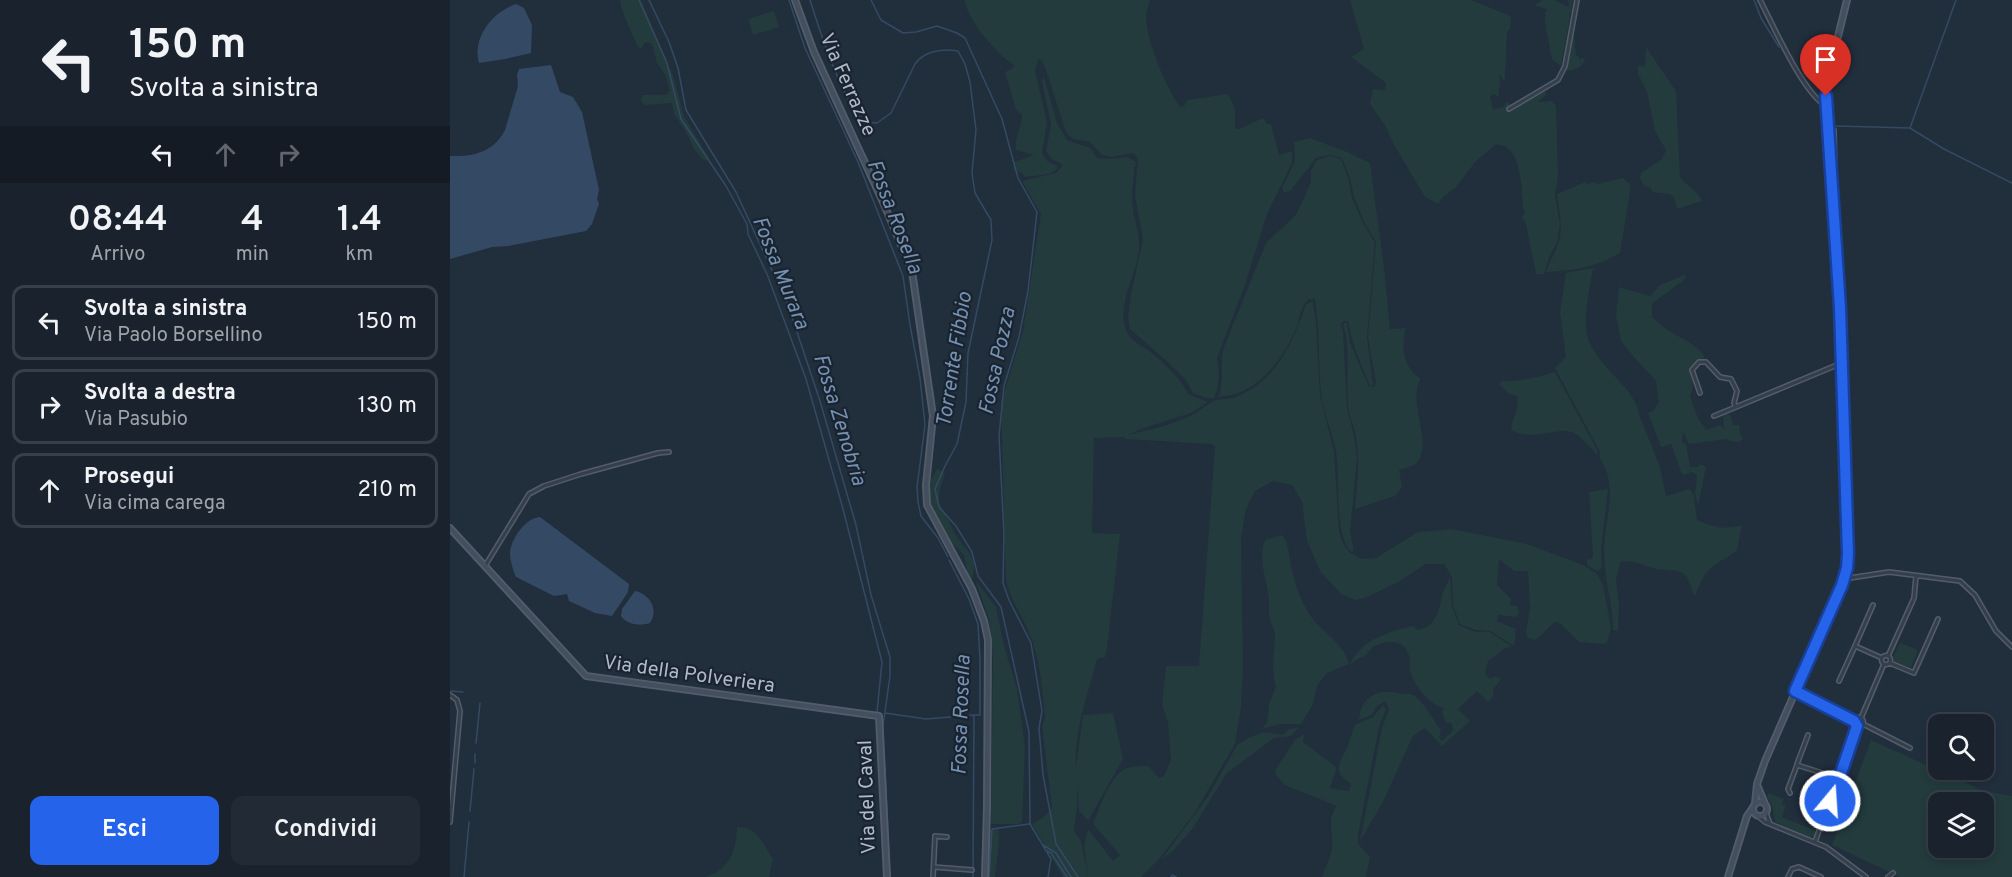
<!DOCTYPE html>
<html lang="it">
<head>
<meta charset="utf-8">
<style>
  :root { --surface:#19222d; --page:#222a35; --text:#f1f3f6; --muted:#9fa4aa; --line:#373f49; --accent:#2563eb }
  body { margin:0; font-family:Overpass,sans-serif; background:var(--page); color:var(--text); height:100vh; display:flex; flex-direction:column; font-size:22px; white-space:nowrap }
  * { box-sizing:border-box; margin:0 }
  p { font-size:20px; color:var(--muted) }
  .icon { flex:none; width:33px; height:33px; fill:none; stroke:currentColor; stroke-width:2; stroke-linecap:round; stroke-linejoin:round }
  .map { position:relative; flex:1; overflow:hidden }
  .side { display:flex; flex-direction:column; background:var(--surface); width:450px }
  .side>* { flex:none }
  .banner { background:#19222d; color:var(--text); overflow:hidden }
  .buttons { position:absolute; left:1478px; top:714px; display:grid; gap:12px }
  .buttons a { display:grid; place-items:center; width:66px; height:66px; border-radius:12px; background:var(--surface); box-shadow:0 3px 9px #0003,0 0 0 2px var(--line); font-size:30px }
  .pin { position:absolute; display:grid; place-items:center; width:51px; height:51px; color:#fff; margin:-62px -26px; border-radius:50% 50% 50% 0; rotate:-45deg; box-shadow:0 0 6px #0007 }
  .pin .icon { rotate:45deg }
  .me { position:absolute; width:66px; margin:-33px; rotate:18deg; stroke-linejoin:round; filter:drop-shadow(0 0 4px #0008) }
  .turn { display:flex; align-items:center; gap:21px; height:126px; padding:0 30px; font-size:27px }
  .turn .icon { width:78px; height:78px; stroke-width:2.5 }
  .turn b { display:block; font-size:42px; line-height:51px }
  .lanes { display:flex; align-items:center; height:57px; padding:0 30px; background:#0003; justify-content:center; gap:30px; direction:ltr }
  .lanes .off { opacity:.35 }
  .eta { display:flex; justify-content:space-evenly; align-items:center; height:102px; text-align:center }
  .eta b { font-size:36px; font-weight:600; line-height:42px }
  .cta { display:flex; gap:12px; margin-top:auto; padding:12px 30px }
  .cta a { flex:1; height:69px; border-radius:12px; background:var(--accent); color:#fff; font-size:24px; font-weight:600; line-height:69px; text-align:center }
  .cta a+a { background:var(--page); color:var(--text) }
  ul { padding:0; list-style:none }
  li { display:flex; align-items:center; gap:18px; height:75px; margin:0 12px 9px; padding:0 18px; border:3px solid var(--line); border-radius:12px }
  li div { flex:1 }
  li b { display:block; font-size:22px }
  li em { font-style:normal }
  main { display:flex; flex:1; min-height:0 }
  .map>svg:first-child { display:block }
  .green { fill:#233b3d; fill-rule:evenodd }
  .water { fill:#344a64 }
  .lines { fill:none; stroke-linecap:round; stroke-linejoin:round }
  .stream { stroke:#344a64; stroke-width:1.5 }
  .street-casing { stroke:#535d6a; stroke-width:6 }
  .secondary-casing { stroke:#535d6a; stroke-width:8 }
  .street { stroke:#353f4c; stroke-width:3 }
  .secondary { stroke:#434e5f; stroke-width:4.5 }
  .route-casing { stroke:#184099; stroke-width:15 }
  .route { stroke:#2563eb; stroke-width:10 }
  .labels { text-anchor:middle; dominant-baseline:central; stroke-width:4.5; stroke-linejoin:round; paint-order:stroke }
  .street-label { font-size:20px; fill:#b0bac8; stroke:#1a2431 }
  .water-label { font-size:21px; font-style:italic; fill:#7692b2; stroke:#1a2431 }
</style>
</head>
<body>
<main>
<section class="side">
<div class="banner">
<div class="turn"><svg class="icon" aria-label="left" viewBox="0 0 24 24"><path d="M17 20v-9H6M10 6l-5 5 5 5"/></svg><div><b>150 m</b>Svolta a sinistra</div></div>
<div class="lanes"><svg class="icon" aria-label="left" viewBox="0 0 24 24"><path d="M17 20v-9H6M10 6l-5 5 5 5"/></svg><svg class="icon off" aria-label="ahead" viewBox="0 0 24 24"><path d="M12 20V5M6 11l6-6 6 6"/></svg><svg class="icon off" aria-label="right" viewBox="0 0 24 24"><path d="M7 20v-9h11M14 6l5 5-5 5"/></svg></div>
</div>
<div class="eta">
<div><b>08:44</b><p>Arrivo</p></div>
<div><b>4</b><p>min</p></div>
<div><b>1.4</b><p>km</p></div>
</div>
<ul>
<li><svg class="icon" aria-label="left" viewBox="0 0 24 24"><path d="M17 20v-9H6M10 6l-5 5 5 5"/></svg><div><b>Svolta a sinistra</b><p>Via Paolo Borsellino</p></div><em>150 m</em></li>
<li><svg class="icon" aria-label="right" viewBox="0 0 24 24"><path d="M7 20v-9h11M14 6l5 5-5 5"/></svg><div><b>Svolta a destra</b><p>Via Pasubio</p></div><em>130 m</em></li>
<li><svg class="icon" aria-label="ahead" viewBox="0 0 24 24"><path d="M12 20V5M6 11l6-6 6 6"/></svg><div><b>Prosegui</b><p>Via cima carega</p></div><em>210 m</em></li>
</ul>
<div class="cta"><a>Esci</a><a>Condividi</a></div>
</section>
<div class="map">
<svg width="1562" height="877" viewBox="0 0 1562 877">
  <rect width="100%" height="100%" fill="#212e3c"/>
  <path class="green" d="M170,0h21l33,78 10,38 25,42 -2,3 -5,-2 -8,-10 -9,-19 -11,-16 -2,-11 -27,2 -4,-4 1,-6h24l4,-4 -4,-15 -9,-13 -5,-19 -7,-2 -4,7 -4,-3c-5,-16 -15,-29 -17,-46z
    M516,0h184c-1,4 -3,9 -4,14 0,26 19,72 34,93l4,-1 3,-6 41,-6 7,15v20h4l24,-11 4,6h4l8,31 13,-4v12l-25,51 -23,74 -27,70 2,17 -2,16 -3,7h-8l-13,-5 -7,-13 -15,-15 -41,-36 -2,-10 3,-25 12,-55 -8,-44 3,-37 -5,-5 -22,4 -9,-2 -12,-13 -17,-3 -7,-7 -21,-65 -3,-6 -4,-2 -3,11 12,53 -5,30 5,8 10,5v3l-7,5 -25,3 -3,-4 -8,-2 -1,-5 1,-4 20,-7 -18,-5c-2,-14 6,-21 6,-35l-6,-5 -11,-38 8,-4 1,-3c-3,-3 -8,-5 -11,-8 -16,-16 -32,-34 -39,-56z
    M900,0h121l40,16 -1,13 -3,3 -2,47 -2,1 -4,-6 1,8 -2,15 -4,-3 -4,2 3,13 11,-2 1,-4 3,-1 2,3 12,-5 18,-13 5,1 1,7 -9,7 15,-1 4,5 2,71 -3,18 5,30 -3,18 -7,12 -6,19h-8l-10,-50 -4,-6 3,-6 -2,-4c-1,-17 -1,-66 -28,-63l-20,17 -19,25 -13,10 -5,7 -13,-7 -32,-54 -7,-16 -16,-23 3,-15 12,1 1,-7 -35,-26 13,-8z
    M1092,0h12l15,7 -1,-7h5l-2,14 -2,-1 1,4 -9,49 -9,-6c-2,-12 -8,-38 -7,-48l3,-2 -13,-5z
    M324,11l5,16 -26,8 -5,-16z
    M1123,22l3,34h3v3l6,-1c-1,11 -15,14 -24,12 7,-15 2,-35 12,-48z
    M1196,47l30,44 4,87 19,17 3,6 -25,8 -3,-12 -5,-3 -17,-2 -1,-4 -7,-2 -4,-8 1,-5 21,-14 4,-9 -11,-19 -8,-39 -9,-18v-9l7,2z
    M594,77l13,46 10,17 23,8 7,10 13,1 17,-2 9,5c-3,15 -5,31 -3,46 2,17 9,31 5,49 -5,25 -25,56 -8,80 4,5 12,9 18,13 16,13 31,26 40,44l20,8 -17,11 -53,17 -10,5c21,-5 43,-10 62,-19 9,-4 15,-11 24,-15 6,-3 15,-1 22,-4 40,-16 58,-56 70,-93l7,-3 3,21 4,73 14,57 5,80 5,13 5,7 13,7 14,-1 42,-26 33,-3 76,15 56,21 14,9 6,11 8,43 -3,12 -3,4 -26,-2 -19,-19 -5,-1c-8,6 -12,13 -20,18l-7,-2 -2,-6 4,-23 -2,-38h-14l-15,-12 -2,26 14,14 -1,6 7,1 2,5 -2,6 -19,-2 -1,6 19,8 -2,17 -24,-15 -14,-1 -16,-6 -7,-18 -1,-29 -8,-13h-18l-28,18 -33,16 -10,2 -14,-6 -21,-23 -13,-30 -5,-39 -10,-17 -19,-4 -18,10 -9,18 -5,29 2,130 -2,39 -6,37 -41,70 -34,44 -19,19h-78l-31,-53 11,-6 9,-10 -10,-82 3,-8c-3,-28 -4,-56 -15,-83 -7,-19 -20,-35 -24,-55l-5,-177 22,-72 18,-117 -19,-33 34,-8 7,-8 -11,-6 -6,-8 5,-27 -9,-43zM674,437l1,2 86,5 4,2 -16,220h-33l-4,39 6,17 3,38 -7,16 -5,2 -11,-12c-9,0 -21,0 -28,6 -13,12 -20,36 -27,52l27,31 -7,6 -25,-32 -4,17 4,30 -7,-35 -7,-10 3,-24v-20l2,24 9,10 35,-62 -10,-46 -30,2 -7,53c-2,-38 12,-73 21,-109l8,-2 2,-9 13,-114 -28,-1 2,-95z
    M860,138l37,14 23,11 14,105 6,61 16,-1c-6,19 -2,41 15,51 -15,22 13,62 -4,84 -4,4 -13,5 -18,7l3,17 -7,9 -40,13c2,-23 5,-48 1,-71 -1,-11 -7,-21 -8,-32 -2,-21 3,-62 -5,-80l1,-3h3l3,20 19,44 6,-1 1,-3 -8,-46 8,-95 -12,-20 -10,-25 -4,-19 -8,-20 -13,-3 -13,3 -25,32 -5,3 -3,-2 -1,-3 13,-27 -1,-19z
    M879,156l12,3 7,19 4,20 11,25 12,20 -8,94 6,48 -3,1c-9,-22 -18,-41 -22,-65h-5l-2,5 2,5 4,77 7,28 3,22 -7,74 4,19h-4c-17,-22 -9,-72 -14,-100 -4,-20 -13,-39 -15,-59 -3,-31 -1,-62 -6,-93h-6c-9,7 -9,20 -13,30 -15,33 -39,66 -78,68 7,-17 1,-34 6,-50l42,-104 30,-28 15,-33v-12l6,-10z
    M1173,178l8,7 -11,68c-25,15 -45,17 -74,19 3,-10 10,-20 13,-31 4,-16 0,-31 -2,-47l28,-12 2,2 8,-2 3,2z
    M1143,268c-3,18 -10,49 -6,66 7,33 48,50 53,83l20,50 6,29 24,-7 4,7 3,24c16,7 28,10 45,5l-5,26c-25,16 -31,15 -42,45 -4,-6 -5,-16 -10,-21 -8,-7 -19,-4 -28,-6 -13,-2 -22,-10 -37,-7l-4,19 3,24 -1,26 -5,-1c0,-26 -9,-52 -9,-78 0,-33 16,-66 -5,-95l1,-5 -45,-84 11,-11 -6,-44 6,-40z
    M1234,275l2,1 -2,4 -30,22 -2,3v11c13,18 39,22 52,39v3l-10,7 1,3c-7,9 1,18 -5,28l8,22 8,12 14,-5 4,4 -1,-14 2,-2 6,3 2,9h6l1,8 3,5 -3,4 -10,-1 -3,-2 -38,5 -6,-12 -1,10 4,2 4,23h7l4,-3 5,3 -8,39 -3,-13 2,-18 -5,-3 -8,3 -3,-3 -10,-28 -10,3 -13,-34 6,-3 5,-8 -3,-21 -24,-26 -11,-14 -5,-26 3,-28 31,9 10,-11z
    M1105,372l43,80 -1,3c-7,-7 -13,-16 -21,-21 -14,-10 -43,9 -65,-4 1,-14 9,-19 6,-34l-8,-2 -10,-10 3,-3c18,1 35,-4 53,-9z
    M487,469l8,4 -6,21v8l18,35 14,18 4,10 -3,15 -4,-2 -4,-23 -15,-15 -20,-40 2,-21z
    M1158,489l-7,61 1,17 -4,5 -11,-7v-6l3,1 3,-4 -4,-64z
    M832,535c8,9 7,24 10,35 3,13 8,28 15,40 10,20 37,31 42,54l-22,9 -9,11 -6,22 -11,18h-21l-18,5 5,-7 2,-18 7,-18c-5,-15 -2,-34 -1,-50 0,-6 -4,-12 -5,-18 -2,-5 -1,-12 -1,-18 -2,-21 -12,-41 -4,-60z
    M1000,577l2,30 7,18 17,7h14l22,15 -7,1 -17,13 -3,12 5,6 6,-3 5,3 -8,11 1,6 -6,6 -11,-11 -19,18 12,12 -28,25 -17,-18 -12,8 -30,66 -23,39 22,-113 7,-19 -4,-8 -9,6 -4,8 -13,5c1,-22 18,-32 38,-27 5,1 11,0 14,1 14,7 21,25 30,36l-2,7 3,4 11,-10 -1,-7 -6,-2 -4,-9 2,-5c-16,-3 -39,-32 -34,-49 -4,-19 -19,-20 -35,-13 -5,2 -6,7 -11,10 -5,3 -8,3 -12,8l-2,-1c14,-25 38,-31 63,-37l5,4c18,-3 21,-20 24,-34 1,-7 6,-13 8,-19z
    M526,581l20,26 8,39 13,43 8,59 -3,74 -3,2h-28l2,-166 -4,-38z
    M1450,643l18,7 -7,18 -17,-7 -1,-4z
    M933,705l3,4 -7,18 -21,108v9l12,13 -4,20h-44c3,-9 8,-19 10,-28 2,-15 -6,-30 5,-43l-52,-21 -10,-11 1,-5 19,-29 9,-6 -1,8 32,24 1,5 -6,17 19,3 2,-7c-20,-14 -12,-18 -4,-37 3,-7 5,-15 8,-22l18,-8z
    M848,728l-7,8 -17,2 -47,35 -34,55 -19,22 -13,10 48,-65 28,-50 11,-7 15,-6 20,3 6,-6z
    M1421,740l113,51 28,5v81h-112l-68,-32zM1488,802h45v46h-45z
    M1318,793l16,6 -2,5 4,2 -4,11 34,14 -1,5 -6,1 -34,-15 -3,-17 -5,-8z
    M287,827c21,0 25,16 36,32l-4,18h-64c25,-8 31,-26 32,-50z
    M548,827c3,9 -2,38 -3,50h-7l1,-46z"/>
  <path class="water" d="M66,4l8,4 8,17 -1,28 -26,6 -26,4c-7,-25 13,-51 37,-59z
    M101,65l9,27 13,5 9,15 17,78 -2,9 2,5 -7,20 -6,7 -78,15 -16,1 -42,12v-103c23,1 44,-4 55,-26l13,-44 -1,-11 2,-6z
    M90,517l89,67 -1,8 -16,24 -17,-3 -26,-12 -2,-7 -13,2 -38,-19c-3,-7 -6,-17 -6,-24 1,-14 15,-35 30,-36z
    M185,591c15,3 24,19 15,32 -10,3 -23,2 -29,-7l1,-7z"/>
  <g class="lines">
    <path class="stream" d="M189,0l28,63 14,56 45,67 21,38 1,10 19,40 39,105 37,130 39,153 -5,50 3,1
      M199,0l20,42 9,26 8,42 50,82 52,113 32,96 36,124 15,70 19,62v19l-7,50 7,151
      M339,0l16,48 53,114 45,114 7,49 10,53 5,47 -8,62 1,15 3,14 17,22 10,19
      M360,0c10,32 32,100 54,122l13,1 14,-10 24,-49c9,-13 28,-16 43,-13l7,13 5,18 6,48 -4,43 3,20 16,27 1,20 -24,113 -2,49 -9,42 -12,22 -10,23 4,18 17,19 16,26 6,24 23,31 28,125 1,92 21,35 -3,18
      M421,0l10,20 22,13 13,-1 21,-6 20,7 8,5 37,81 16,59 19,34 -9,79 -9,46 -15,49 -5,50 5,98 -1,49 6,17 22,43 11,68 -3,17 4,47 12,63 1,6 22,33
      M1304,0l7,18 18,29
      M1506,0l-46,128 34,21 68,34
      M1386,126l74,2
      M499,560l20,39 9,25 2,35v56h-6l-1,162
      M0,691l13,1
      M435,713l41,6 48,-4
      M26,743l4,-40
      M25,763v-9
      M20,811l4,-42
      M593,845l13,8 15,24
      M595,850l6,3 16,24
      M14,877l5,-55
      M539,877l3,-48 37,-5
      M721,877l1,-2 4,2"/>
    <g class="street-casing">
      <path id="street" d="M1310,0c13,25 43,93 66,106
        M1059,109l49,-29 7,-14 12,-66
        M1384,130l2,93
        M1250,393l-8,-23 7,-8h7l14,15 11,2 6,12 -3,12 2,4 101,-42h4
        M1264,416l22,-9
        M35,566l44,-72 15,-8 37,-12 77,-21 11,-1
        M1395,576l5,2 39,-6 71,9 15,14 21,36 16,16
        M1423,605l-18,41 27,12
        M1431.5 660a4.5 4.5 0 1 1 9 0a4.5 4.5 0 1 1-9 0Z
        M1438,656l26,-58 2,-22
        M1440,663l24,10 24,-54
        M1389,681l16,-35
        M1345,691l59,30
        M0,695l7,5 3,11 -10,111
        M1404.5 722a4.5 4.5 0 1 1 9 0a4.5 4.5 0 1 1-9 0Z
        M1411,718l23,-54
        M1413,724l47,24
        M1347,764l11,-29
        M1384 779a4 4 0 1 1 8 0a4 4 0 1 1-8 0Z
        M1390,776l17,-50
        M1340,793l-2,-4 9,-24 38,12
        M1316,813l4,11
        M1308,816l7,6 61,25 40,30
        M1365,842l21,-59
        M484,867l38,3
        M483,877l2,-41 12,1
        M1338,877l4,-8 7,-2 22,10
        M1438,877l5,-4"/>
    </g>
    <g class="secondary-casing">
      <path id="secondary" d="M345,0l19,52 69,150 29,69 21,145 -7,69 1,20 45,84 12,32 4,19 -1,168 -2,69
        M0,528l136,148 293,40 8,161
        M1308,787l7,17
        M1303 809a7 7 0 1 1 14 0a7 7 0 1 1-14 0Z
        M1305,804l2,-20 8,-23 77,-176 5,-17 1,-27 -8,-233 -14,-212 2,-19 19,-77
        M1278,877l19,-61 7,-10"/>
    </g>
    <use href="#street" class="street"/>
    <use href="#secondary" class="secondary"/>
  </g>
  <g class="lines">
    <g class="route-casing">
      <path id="route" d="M1376,96l14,212 8,246 -1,14 -5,17 -47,106 59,30 3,5 -17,50 -6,1 2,6 -6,18"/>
    </g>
    <use href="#route" class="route"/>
  </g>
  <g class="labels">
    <g class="street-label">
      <text transform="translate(397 85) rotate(66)">Via Ferrazze</text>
      <text transform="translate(239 675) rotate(8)">Via della Polveriera</text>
      <text transform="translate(418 797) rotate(-92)">Via del Caval</text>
    </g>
    <g class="water-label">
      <text transform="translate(444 217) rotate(69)">Fossa Rosella</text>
      <text transform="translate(330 273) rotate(68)">Fossa Murara</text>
      <text transform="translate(505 360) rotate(-81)">Torrente Fibbio</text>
      <text transform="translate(548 361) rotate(-78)">Fossa Pozza</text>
      <text transform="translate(389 420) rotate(73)">Fossa Zenobria</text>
      <text transform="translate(512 715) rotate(-88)">Fossa Rosella</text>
    </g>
  </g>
</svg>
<div class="buttons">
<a><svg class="icon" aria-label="search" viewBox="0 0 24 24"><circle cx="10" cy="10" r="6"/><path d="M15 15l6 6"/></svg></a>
<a><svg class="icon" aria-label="layers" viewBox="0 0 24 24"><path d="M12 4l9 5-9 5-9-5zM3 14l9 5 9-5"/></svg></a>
</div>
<div class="pin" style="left:1376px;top:96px;background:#d93025"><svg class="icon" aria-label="arrive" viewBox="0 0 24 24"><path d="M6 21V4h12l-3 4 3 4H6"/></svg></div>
<svg class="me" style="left:1380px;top:801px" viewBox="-20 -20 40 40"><circle r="17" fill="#2563eb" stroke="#fff" stroke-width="3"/><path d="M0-11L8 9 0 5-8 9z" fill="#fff"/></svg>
</div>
</main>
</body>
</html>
